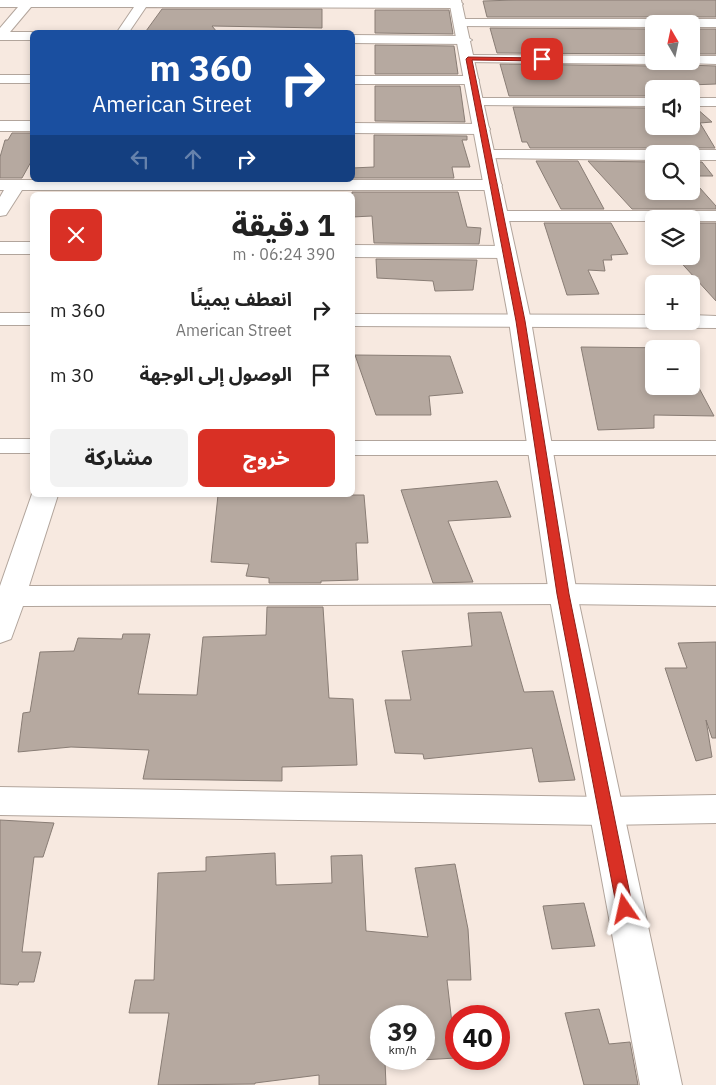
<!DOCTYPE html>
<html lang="ar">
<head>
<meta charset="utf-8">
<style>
  :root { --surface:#fff; --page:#f2f2f2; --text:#222; --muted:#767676; --accent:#d93025 }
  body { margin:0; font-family:"IBM Plex Sans","Noto Sans Arabic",sans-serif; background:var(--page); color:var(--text); direction:rtl; height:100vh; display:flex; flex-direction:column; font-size:19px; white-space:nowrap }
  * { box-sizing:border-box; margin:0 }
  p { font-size:16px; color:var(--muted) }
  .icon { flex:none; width:28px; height:28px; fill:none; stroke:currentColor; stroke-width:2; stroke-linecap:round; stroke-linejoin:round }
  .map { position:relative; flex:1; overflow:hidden; direction:ltr }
  .panel { position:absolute; left:30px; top:192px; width:325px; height:305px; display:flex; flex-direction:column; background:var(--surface); border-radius:8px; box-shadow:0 2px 8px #0003; direction:rtl }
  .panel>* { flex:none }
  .top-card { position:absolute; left:30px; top:30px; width:325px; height:152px; border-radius:8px; box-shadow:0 2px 8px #0003; direction:rtl; background:#1a4fa0; color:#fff; overflow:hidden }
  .needle { width:32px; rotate:351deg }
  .controls { position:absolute; left:645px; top:15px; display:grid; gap:10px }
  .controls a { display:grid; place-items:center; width:55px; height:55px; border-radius:8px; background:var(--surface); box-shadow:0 2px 8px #0003; font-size:25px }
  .speed { position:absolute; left:370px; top:1005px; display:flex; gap:10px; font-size:25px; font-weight:700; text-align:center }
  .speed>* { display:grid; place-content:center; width:65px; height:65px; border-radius:50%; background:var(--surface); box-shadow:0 2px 8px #0003; line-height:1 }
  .speed small { font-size:12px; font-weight:400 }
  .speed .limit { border:8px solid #d22; background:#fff; color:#111 }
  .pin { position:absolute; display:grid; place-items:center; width:42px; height:42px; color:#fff; margin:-21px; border-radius:10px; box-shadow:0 2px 8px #0006 }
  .me { position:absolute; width:55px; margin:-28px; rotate:349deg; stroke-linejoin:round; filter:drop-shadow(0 0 4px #0008) }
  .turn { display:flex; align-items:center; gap:18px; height:105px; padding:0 20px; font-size:22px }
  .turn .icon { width:65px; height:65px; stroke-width:2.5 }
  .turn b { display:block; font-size:35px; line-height:42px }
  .lanes { display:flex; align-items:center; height:48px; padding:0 20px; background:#0003; justify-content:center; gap:25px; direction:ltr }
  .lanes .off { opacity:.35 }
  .round { display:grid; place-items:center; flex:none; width:52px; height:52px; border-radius:8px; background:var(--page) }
  .summary { display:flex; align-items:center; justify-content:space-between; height:85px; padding:0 20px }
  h1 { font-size:30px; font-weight:800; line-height:38px }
  .primary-button { display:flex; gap:10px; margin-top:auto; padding:10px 20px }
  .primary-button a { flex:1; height:58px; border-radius:8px; background:var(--accent); color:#fff; font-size:20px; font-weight:800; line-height:58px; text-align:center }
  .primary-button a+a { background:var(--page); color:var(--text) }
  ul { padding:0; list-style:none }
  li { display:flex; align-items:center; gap:15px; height:65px; padding:0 20px }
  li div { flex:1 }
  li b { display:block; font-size:19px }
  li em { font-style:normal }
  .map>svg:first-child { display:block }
  .building { fill:#b6a9a0; stroke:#897d75; fill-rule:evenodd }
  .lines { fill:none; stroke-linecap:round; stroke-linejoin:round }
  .minor-casing { stroke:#b2a59c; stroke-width:2 }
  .tertiary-casing { stroke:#b2a59c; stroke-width:2 }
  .minor { fill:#fff; fill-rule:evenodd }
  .tertiary { fill:#fff; fill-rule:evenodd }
  .route { fill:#d93025; stroke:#8d1f18 }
</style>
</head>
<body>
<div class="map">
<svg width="716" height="1085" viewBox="0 0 716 1085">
  <rect width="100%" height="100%" fill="#f7e9e0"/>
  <path class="building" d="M516,0h200v17h-229l-4,-16z
    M162,9h160v19l-110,-2 5,6 -71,-1z
    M375,10h74l4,24 -78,-1z
    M490,28l164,1v25l-157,-1z
    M691,29h25v25h-25z
    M375,45l79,1 4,28h-83z
    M662,61h21l3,4 30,1v18l-26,1 8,9 -7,1v-6h-37v7h-145l-9,-32 154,2z
    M375,86h85l5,36 -90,-1z
    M513,107l141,1v18h37v-18h5l16,14 -12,1 15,25h-24l-9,6h-19l-9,-6h-124l-3,-6h-5z
    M12,133h20v27l-10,18h-22v-21l5,-17h3z
    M374,135l93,1v4h-5l8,27h-18l2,11h-102v-10l22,-1z
    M536,161h42l26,48h-43z
    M588,161l66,1v29h37v-13l25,28v3h-84z
    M691,162h11l11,14h-22z
    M352,192h106l9,35 14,1 -2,16 -105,-1 -2,-27 -20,1z
    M544,223h67l17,31 -17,1 1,5h-9l2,11 -17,-1 11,24 -32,1z
    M691,223h25v78l-41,-45h16z
    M376,259l101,1 -4,30 -38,1 -2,-10 -56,-3z
    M581,347l97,1 -24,1v37h37v-13l23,43 -60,-1v13l-56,2z
    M355,355l95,1 13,37 -34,3 2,19h-55z
    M497,481l14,36 -63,4 25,61 -40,1 -32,-93z
    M218,495h146l4,48h-12l2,37 -37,1v2h-52v-5l-23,-2 3,-12 -38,-2z
    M267,607h56l6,91 24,1 4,66 -75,2v14l-139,-2 6,-29 -78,-3 -53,5 5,-39 7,-1 10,-60 34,-1 4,-13 44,1 1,-5h27l-12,60 59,1 6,-58 63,-2z
    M501,612l23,80 29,-1 22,89 -36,2 -7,-34 -108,11 -1,-5 -28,-1 -10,-53h26l-9,-49 70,-5 -4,-33z
    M716,642v96h-4l-6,-18 6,37 -16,4 -31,-93h22l-9,-25z
    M0,820l54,3 -11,34h-9l-12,95h19l-7,30h-15l-1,3 -18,-1z
    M275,853l1,32 56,-2 -1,-27 31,-1 4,76 62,6 -13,-69 40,-4 13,65 3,51h-24l9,78 -71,4 1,23h-67v-10l-64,8v1l-97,1 11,-72h-40l6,-33h19l4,-107 48,-2v-14zM381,1016h43v43h-43z
    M584,903l11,43 -43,3 -9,-43z
    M599,1009l10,35 21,-2 8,43h-54l-19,-72z"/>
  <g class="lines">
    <g class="minor-casing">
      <path id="minor" d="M0,0h457l6,4 -6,4 -311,-1 -17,25h-12l17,-25h-103l-21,25h24l-2,8h-32v-12l18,-21h-18z
        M461,19h255v8h-25v-3h-37v3l-197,-1 -2,-3 2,-3z
        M352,35l113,1 7,4 -7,4 -113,-1z
        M468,55l186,1v5h6l-6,3 -191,-2 -2,-3 2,-3z
        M691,56h25v8l-30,-1 -1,-2h6z
        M0,75h32v8h-32z
        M352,76h120l5,1 2,3 -2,3 -5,1h-120z
        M477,98h177v8l-182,-1 -2,-3 2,-3z
        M691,98h25v8h-25z
        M0,121h32v10h-32z
        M352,123l130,1 6,2 2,3 -2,3 -6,2 -130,-1z
        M487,150h167l7,4h-7v6l-173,-2 -2,-3 2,-3z
        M691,150h25v10h-25v-6h-7z
        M0,180h493l6,1 3,4 -3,4 -6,1h-471l-16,25 -6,1v-19l4,-7h-4z
        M500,211h216v10h-25v-2h-37v2h-154l-6,-1 -3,-4 3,-4z
        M0,242h32v12h-32z
        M352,245l154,1 7,2 3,4 -3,4 -7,2 -154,-1z
        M0,313h32v12h-32z
        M352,314l302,1v6h37v-6l25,1v12l-364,-2z
        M0,439h32v14h-32z
        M352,441h364v14h-364z
        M32,494l26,1 -29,91 534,-2 153,2v20l-153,-2 -540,2 -12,33 -11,4v-57z
        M0,787l605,10 111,-2v28l-111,2 -605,-10z"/>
    </g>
    <g class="tertiary-casing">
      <path id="tertiary" d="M449,0h12l70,321 46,273 105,491h-42l-91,-491 -40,-273z"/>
    </g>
    <use href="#minor" class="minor"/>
    <use href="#tertiary" class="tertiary"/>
  </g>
  <path class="route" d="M468,57l74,1 3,1 -3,2 -70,-1 53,261 44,273 64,315 -2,5 -6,2 -5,-2 -3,-5 -60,-315 -41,-273 -50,-262z"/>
</svg>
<div class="controls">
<a><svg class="needle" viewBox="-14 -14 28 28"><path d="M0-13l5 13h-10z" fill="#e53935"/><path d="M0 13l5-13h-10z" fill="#767676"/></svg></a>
<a><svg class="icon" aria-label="sound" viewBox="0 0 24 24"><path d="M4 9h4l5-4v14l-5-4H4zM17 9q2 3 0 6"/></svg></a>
<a><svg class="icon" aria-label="search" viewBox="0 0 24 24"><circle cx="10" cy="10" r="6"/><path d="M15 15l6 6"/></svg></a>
<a><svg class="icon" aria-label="layers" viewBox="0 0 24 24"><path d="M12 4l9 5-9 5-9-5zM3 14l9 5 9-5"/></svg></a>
<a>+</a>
<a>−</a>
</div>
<div class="speed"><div>39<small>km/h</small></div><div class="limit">40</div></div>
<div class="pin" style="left:542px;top:59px;background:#d93025"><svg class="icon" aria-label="arrive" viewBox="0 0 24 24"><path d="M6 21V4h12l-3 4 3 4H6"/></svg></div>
<svg class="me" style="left:625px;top:909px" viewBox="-20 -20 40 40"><path d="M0-17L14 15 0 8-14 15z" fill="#d93025" stroke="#fff" stroke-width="4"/></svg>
<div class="top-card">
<div class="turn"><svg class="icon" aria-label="right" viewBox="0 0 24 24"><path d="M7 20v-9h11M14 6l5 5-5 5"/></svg><div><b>360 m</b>American Street</div></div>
<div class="lanes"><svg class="icon off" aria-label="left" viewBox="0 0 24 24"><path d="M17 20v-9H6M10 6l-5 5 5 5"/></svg><svg class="icon off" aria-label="ahead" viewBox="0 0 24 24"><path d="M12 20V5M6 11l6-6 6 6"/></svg><svg class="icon" aria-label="right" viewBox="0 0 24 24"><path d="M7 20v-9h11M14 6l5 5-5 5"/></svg></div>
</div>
<section class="panel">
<div class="summary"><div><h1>1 دقيقة</h1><p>390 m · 06:24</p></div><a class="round" style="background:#d93025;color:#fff"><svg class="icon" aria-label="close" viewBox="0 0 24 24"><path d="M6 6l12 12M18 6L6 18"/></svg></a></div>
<ul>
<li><svg class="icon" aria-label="right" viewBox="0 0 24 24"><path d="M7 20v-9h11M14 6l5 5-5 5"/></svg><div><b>انعطف يمينًا</b><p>American Street</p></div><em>360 m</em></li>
<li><svg class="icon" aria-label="arrive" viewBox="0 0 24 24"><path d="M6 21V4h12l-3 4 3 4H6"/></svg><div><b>الوصول إلى الوجهة</b></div><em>30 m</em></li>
</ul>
<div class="primary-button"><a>خروج</a><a>مشاركة</a></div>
</section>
</div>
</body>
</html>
